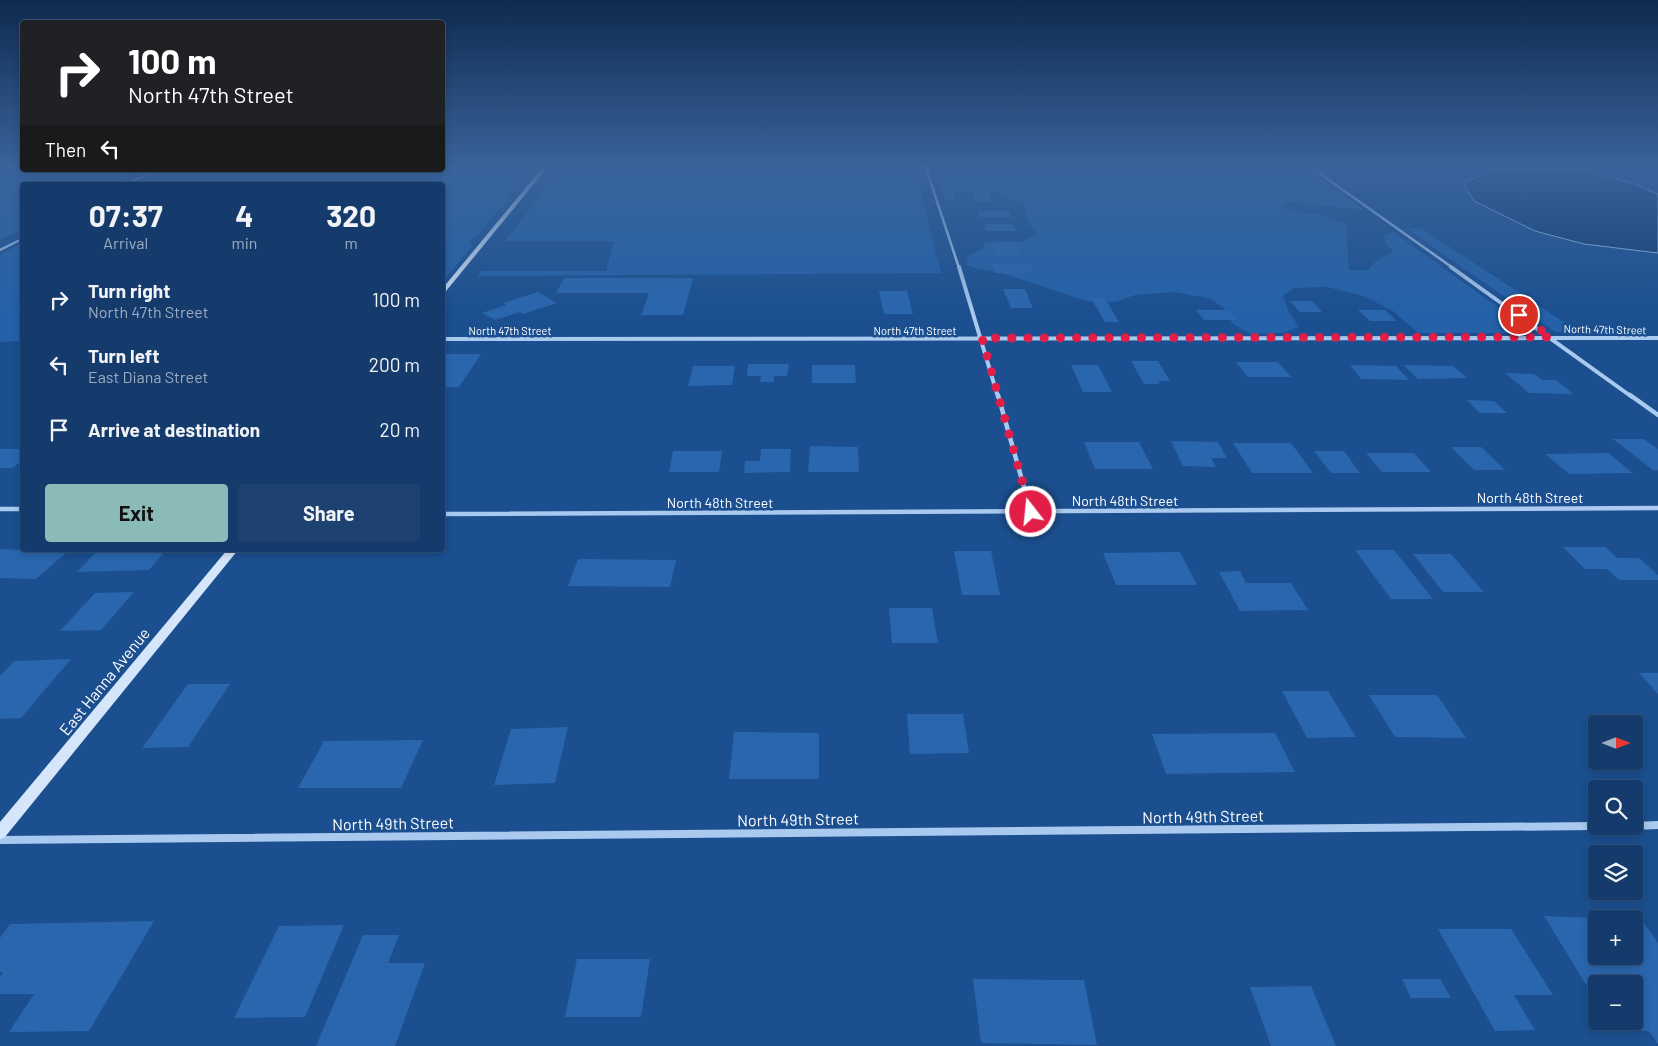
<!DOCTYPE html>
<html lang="en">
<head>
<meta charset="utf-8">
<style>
  :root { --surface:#143b6b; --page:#1d4271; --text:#f1f3f6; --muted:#9dadc1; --line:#33557e; --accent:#8bbbb9 }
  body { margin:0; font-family:Barlow,sans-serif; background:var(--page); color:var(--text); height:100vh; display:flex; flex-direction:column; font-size:19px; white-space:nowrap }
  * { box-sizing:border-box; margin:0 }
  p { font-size:16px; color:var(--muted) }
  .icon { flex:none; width:28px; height:28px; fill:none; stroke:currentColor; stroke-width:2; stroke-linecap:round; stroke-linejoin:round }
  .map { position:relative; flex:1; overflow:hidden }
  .details { position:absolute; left:20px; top:182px; width:425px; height:370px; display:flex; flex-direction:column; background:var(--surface); border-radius:5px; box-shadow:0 2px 8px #0003,0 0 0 1px var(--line) }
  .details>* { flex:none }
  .top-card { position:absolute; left:20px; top:20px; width:425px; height:152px; border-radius:5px; box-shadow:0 2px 8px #0003,0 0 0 1px var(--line); background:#202124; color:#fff; overflow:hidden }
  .needle { width:32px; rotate:90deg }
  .buttons { position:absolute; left:1588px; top:715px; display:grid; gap:10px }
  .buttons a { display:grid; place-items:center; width:55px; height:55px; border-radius:5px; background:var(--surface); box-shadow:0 2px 8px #0003,0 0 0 1px var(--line); font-size:25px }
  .pin { position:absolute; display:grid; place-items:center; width:42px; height:42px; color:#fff; margin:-21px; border:2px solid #fff; border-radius:50%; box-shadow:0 1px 5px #0007 }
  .me { position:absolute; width:55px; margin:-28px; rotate:344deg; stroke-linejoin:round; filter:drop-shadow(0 0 4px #0008) }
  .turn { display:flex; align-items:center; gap:18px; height:105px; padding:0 25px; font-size:22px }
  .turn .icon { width:65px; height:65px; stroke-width:2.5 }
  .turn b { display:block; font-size:35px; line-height:42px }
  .then { display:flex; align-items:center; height:48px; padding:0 25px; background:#0003; gap:10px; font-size:19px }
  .eta { display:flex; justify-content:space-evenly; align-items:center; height:85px; text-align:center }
  .eta b { font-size:30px; font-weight:700; line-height:35px }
  .primary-button { display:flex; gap:10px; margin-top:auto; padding:10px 25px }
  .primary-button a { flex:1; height:58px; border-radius:5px; background:var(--accent); color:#111; font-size:20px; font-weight:700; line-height:58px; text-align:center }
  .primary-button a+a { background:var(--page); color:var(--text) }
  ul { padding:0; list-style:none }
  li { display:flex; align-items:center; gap:15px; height:65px; padding:0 25px }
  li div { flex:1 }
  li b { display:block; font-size:19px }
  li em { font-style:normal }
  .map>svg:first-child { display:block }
  .green { fill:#2461a8 }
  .water { fill:#123a6d; stroke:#9cc4f0 }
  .building { fill:#2a66ad }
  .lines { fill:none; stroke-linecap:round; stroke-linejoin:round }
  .street-far3 { stroke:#a9c9ee; stroke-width:2.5 }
  .street-far2 { stroke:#a9c9ee; stroke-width:4 }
  .street-far1 { stroke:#a9c9ee; stroke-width:4.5 }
  .street { stroke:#a9c9ee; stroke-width:8 }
  .secondary { fill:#d6e6fa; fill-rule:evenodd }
  .route { stroke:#e11d48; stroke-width:9; stroke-dasharray:0 16.2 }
  .labels { text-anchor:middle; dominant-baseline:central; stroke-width:5; stroke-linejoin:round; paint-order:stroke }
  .far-street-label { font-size:11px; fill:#fff; stroke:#1b4f8f }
  .street-label { font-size:14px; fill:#fff; stroke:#1b4f8f }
  .near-street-label { font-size:16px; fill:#fff; stroke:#1b4f8f }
</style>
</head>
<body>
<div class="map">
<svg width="1658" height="1046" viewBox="0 0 1658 1046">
  <rect width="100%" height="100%" fill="#1b4f8f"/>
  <path class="green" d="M0,168h22v2h118l-30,15h-88v44l-22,11z
    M443,168h92l-59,69h-3l-4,5 4,3 -30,36 -1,-96h-308l29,-15h279z
    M1136,168l171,2 57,40 -72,-8 -11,4 9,5 26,3 30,10 3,46h19l7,-8 18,-11 -8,-8v-7l8,-4 141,101h-116l-25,-22 -30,-15 -36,-9 -33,1 -11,8 6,16 10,15 -16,6 -33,1 -18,-11 -8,-15 -16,-10 -34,-6 -39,3 -19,7 -30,-1 -87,-29 -21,-3 -11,-4 1,-9 14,-7 3,-7h37l15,-8 -11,-15 2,-5 -5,-10 -29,-13 -40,1 1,8 -10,1 -10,-29 180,1z
    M915,171l26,102 -464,3 5,-5h124l8,-30h-109l54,-69z
    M1406,228h15l158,104h-24z
    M22,243v98l-22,1v-88z"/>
  <path class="water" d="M1511,168h70l53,16 24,10v59l-74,-9 -49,-13 -61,-30 -11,-18 28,-12z"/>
  <path class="building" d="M972,191h16l5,11h-17z
    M978,211h30l3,6h-31z
    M984,224h29l3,7h-29z
    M1013,242l8,13 -23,1 -8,-13z
    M992,264h37l4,9h-38z
    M564,278h129l-10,37h-42l8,-22h-93z
    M1003,289h22l8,19h-22z
    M879,291h28l6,23h-29z
    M538,292l19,11 -34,11 -3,-2 -25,8 -13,-7 24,-8 -3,-2z
    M1091,298h14l14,24h-14z
    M1290,301h22l10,11h-22z
    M1196,310h32l9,10h-33z
    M1358,310h27l12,11h-27z
    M445,354h36l-22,33h-17v-30z
    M1131,361h27l12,20h-12l2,3h-16z
    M1236,362h42l13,15h-43z
    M748,364h41l-2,12h-13v6h-14l1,-6h-14z
    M812,365h43l1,18h-44z
    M1071,365h27l14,27h-29z
    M1350,365l46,1 13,14 -48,-1z
    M1403,365l50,1 14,12 -49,1z
    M693,366h42l-3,19 -44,1z
    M1505,373l29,1 8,6h14l17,14 -44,-1z
    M1467,400l27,1 13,12h-27z
    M1613,439h31l14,10v21l-4,1z
    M1171,441l47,1 9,16h-16l5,9 -33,-1z
    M1084,442h55l14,27h-58z
    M1233,443h58l22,30h-61z
    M810,446l48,1 1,25h-51z
    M1451,447h30l24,23h-31z
    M0,449h22v11l-9,8h-13z
    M761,449h30l-1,23 -46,1 1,-12h15z
    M673,451h49l-3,21h-50z
    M1314,451h30l16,22h-29z
    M1366,453h48l17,19h-49z
    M1608,453l25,20 -64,1 -24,-20z
    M1563,547h43l11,11h22l19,17v5h-39l-12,-11h-22z
    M0,549l22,1 46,1 -32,28 -36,-1z
    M98,550h68l-17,20 -72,2z
    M1355,550h39l39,49h-42z
    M954,551h37l9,44h-38z
    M1180,552l17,33h-81l-13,-32z
    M1413,554h38l33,38h-41z
    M578,559l98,1 -6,27 -102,-1z
    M1240,571l6,12h45l17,27 -68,1 -21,-39z
    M134,592l-33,38 -41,1 35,-38z
    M889,608h43l6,35h-46z
    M71,659l-50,59 -21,1v-43l14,-15z
    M1639,673h19v21z
    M188,684h42l-42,63 -46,1z
    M1282,691h46l28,46 -49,1z
    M1369,695h68l29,43 -71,-1z
    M907,714h56l6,39 -59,1z
    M568,727l-13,56 -61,2 17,-56z
    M734,732l85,1v46h-90z
    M1275,733l20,39 -129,2 -14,-40z
    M423,740l-22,48h-103l26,-47z
    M1544,916l52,2v38h38v-37l8,1 16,23v101l-9,-13 -35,-2 -5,-8h25v-37h-38v17z
    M154,921l-65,110 -80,1 25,-38h-34v-17l3,-5h-3v-34l10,-14z
    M344,925l-39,92 -71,1 45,-92z
    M1438,929h73l42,66h-39l21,35 -40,1z
    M363,935h36l-11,28h37l-30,83h-79z
    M577,959h73l-9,58h-76z
    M973,979l111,1 13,65 -116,-2z
    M1402,979h38l11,19h-40z
    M1311,986l25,60h-65l-21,-59z"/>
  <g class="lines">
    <path class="street-far3" d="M926,168l33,100
      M1312,168l141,100
      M126,185l29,-15
      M0,250l22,-11"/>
    <path class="street-far2" d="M959,267l39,130
      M1451,267l181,130
      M442,339l1216,-1"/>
    <path class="street-far1" d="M998,395l33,117
      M1630,395l28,20
      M0,509h22
      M442,514l1216,-6"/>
    <path class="street" d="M1634,826l24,-1
      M0,840l1596,-14"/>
    <path class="secondary" d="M542,168h5l-105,128v-7z
      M227,550h11l-233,287 -5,2v-17z"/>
  </g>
  <linearGradient id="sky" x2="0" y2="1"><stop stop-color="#0f2b4f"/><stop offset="0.53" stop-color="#39639b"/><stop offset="1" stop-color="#39639b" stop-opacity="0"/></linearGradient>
  <rect width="1658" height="315" fill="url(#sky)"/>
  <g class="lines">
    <path class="route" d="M1031,512l-49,-174 569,-1 -32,-22"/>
  </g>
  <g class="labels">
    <g class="far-street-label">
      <text transform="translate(1605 329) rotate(1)">North 47th Street</text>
      <text x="510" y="330">North 47th Street</text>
      <text x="915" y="330">North 47th Street</text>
    </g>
    <g class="street-label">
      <text x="1530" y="497">North 48th Street</text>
      <text x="1125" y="500">North 48th Street</text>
      <text x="720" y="502">North 48th Street</text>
    </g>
    <g class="near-street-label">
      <text transform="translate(104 681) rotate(-51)">East Hanna Avenue</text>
      <text transform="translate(1203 816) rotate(-1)">North 49th Street</text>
      <text transform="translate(798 819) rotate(-1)">North 49th Street</text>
      <text transform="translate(393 823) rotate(-1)">North 49th Street</text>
    </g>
  </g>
</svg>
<div class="buttons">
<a><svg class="needle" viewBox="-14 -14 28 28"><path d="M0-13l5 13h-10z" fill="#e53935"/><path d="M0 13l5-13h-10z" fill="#9dadc1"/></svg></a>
<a><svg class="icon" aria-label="search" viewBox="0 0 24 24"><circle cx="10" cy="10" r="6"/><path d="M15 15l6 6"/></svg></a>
<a><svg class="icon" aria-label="layers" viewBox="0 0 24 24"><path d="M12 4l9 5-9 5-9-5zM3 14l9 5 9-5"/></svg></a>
<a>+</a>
<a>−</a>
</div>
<div class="pin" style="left:1519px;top:315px;background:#d93025"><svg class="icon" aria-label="arrive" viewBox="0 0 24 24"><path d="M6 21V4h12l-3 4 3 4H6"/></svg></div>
<svg class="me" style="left:1031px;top:512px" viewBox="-20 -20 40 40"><circle r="17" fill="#e11d48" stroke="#fff" stroke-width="3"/><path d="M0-11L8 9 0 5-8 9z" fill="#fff"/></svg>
<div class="top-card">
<div class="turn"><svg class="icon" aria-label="right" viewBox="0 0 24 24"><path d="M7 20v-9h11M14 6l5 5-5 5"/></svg><div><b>100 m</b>North 47th Street</div></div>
<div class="then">Then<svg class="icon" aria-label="left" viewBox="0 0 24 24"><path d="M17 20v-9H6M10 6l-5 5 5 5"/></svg></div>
</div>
<section class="details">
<div class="eta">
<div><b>07:37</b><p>Arrival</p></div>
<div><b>4</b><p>min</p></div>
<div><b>320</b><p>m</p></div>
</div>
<ul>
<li><svg class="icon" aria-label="right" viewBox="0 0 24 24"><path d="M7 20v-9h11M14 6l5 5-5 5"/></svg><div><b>Turn right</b><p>North 47th Street</p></div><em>100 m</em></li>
<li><svg class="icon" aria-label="left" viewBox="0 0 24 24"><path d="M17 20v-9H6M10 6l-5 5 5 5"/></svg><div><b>Turn left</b><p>East Diana Street</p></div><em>200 m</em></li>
<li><svg class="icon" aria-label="arrive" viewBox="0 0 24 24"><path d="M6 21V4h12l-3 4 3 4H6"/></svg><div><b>Arrive at destination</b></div><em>20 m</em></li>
</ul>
<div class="primary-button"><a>Exit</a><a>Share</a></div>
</section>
</div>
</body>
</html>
